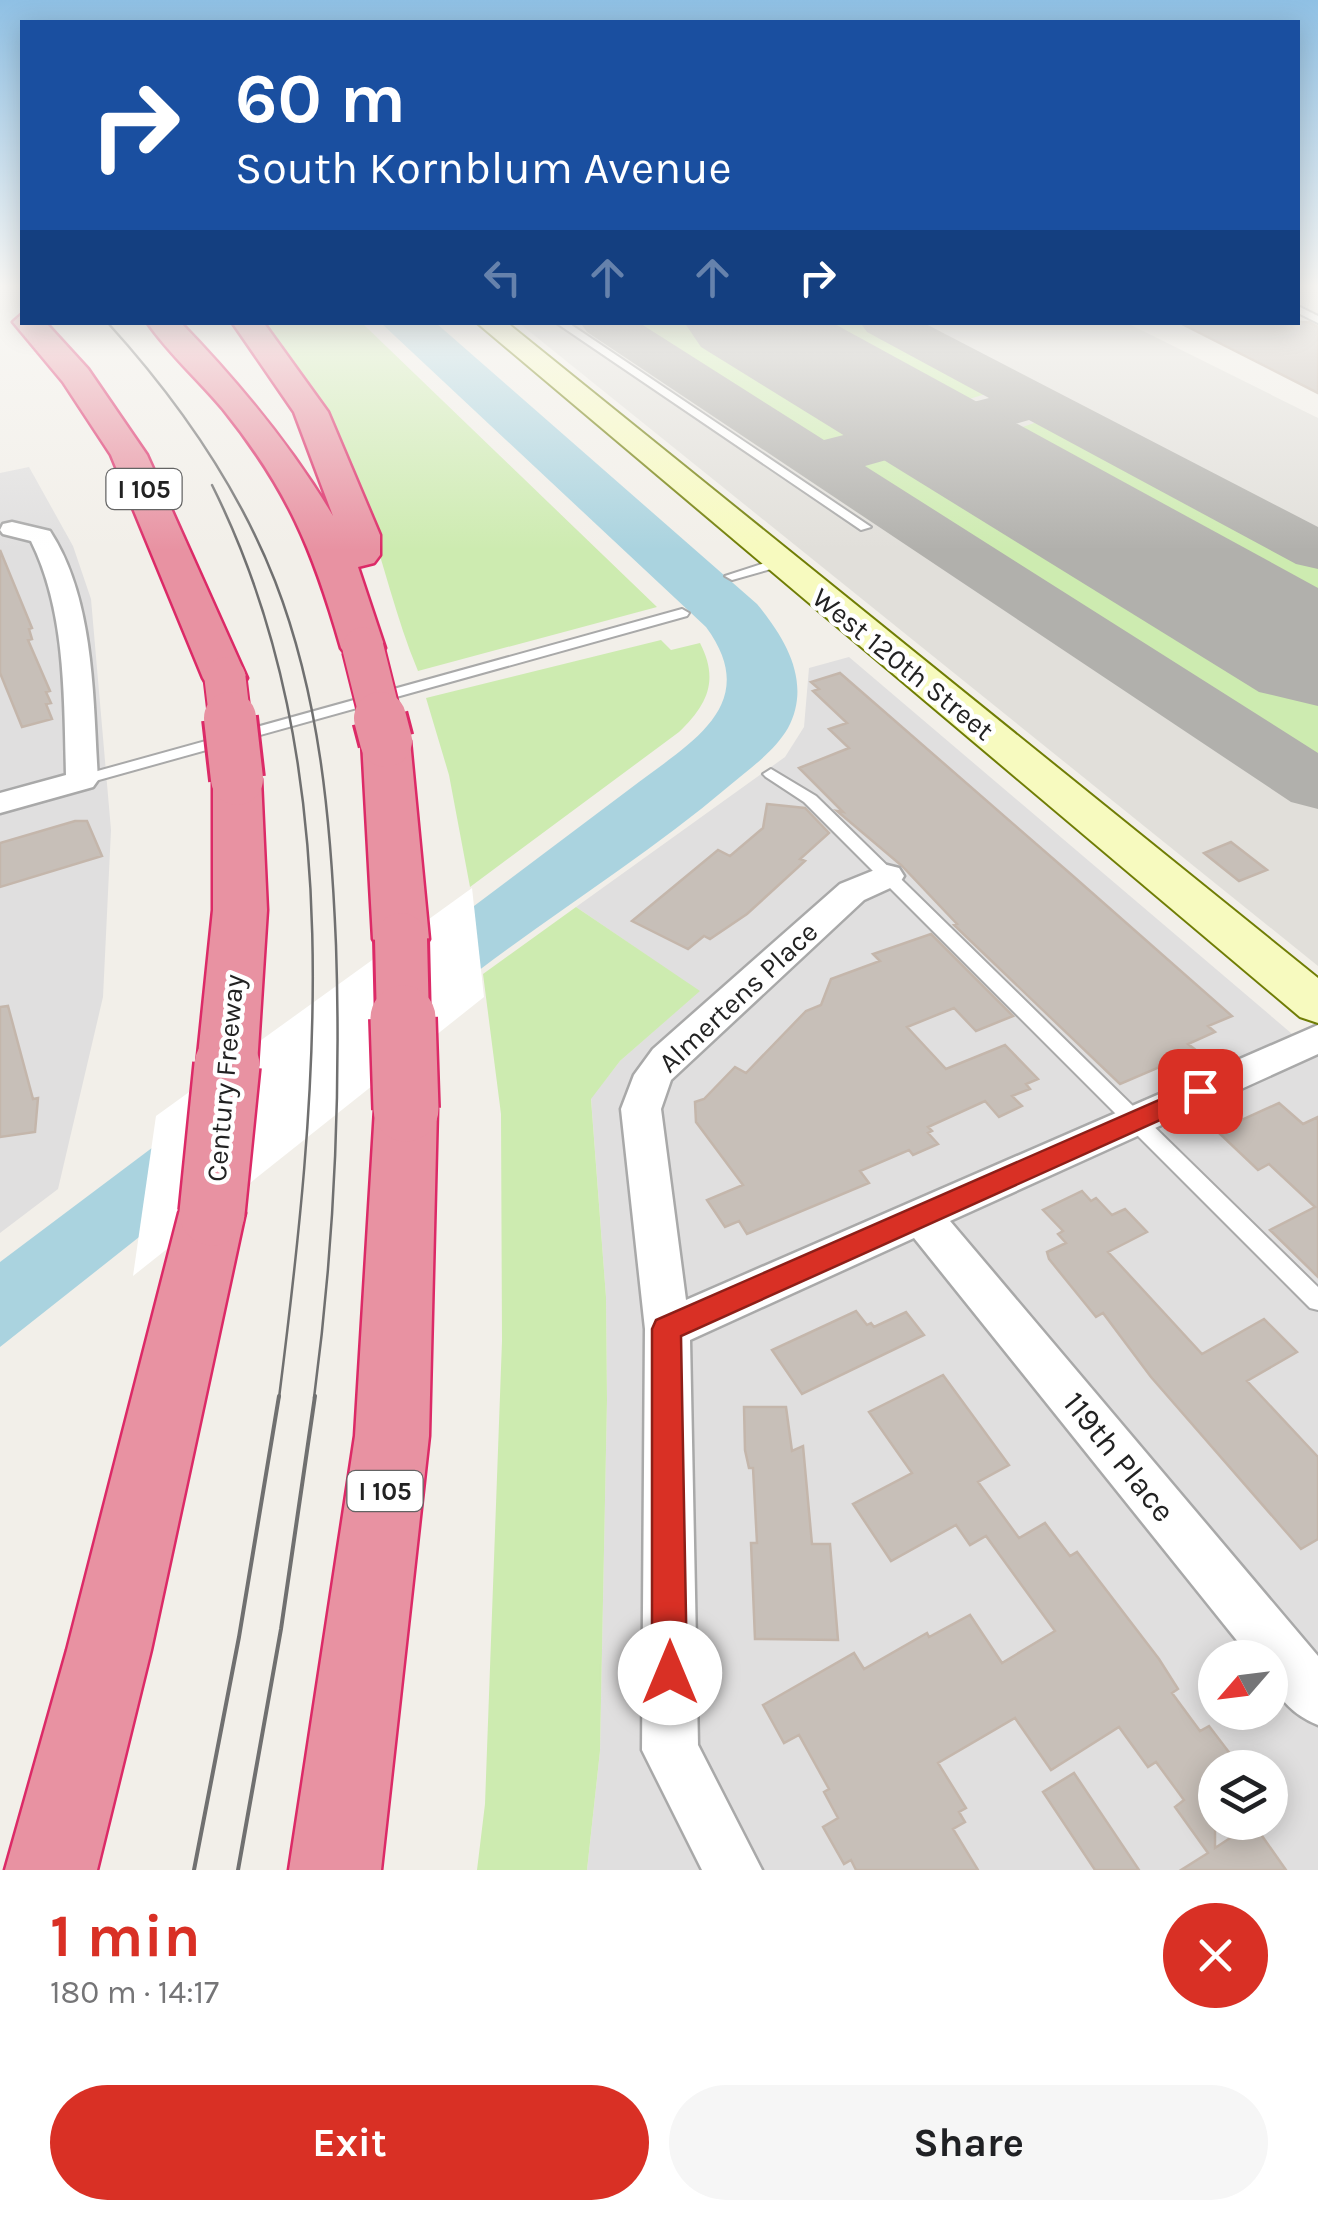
<!DOCTYPE html>
<html lang="en">
<head>
<meta charset="utf-8">
<style>
  :root { --surface:#fff; --page:#f6f6f6; --text:#202124; --muted:#757577; --accent:#d93025 }
  body { margin:0; font-family:Karla,sans-serif; background:var(--page); color:var(--text); height:100vh; display:flex; flex-direction:column; font-size:38px; white-space:nowrap }
  * { box-sizing:border-box; margin:0 }
  p { font-size:32px; color:var(--muted) }
  .icon { flex:none; width:55px; height:55px; fill:none; stroke:currentColor; stroke-width:2; stroke-linecap:round; stroke-linejoin:round }
  .map { position:relative; height:1870px; overflow:hidden }
  .panel { display:flex; flex-direction:column; background:var(--surface); flex:1 }
  .panel>* { flex:none }
  .hud { position:absolute; left:20px; top:20px; width:1280px; height:305px; border-radius:0px; box-shadow:0 5px 25px #0003; background:#1a4fa0; color:#fff; overflow:hidden }
  .needle { width:65px; rotate:242deg }
  .controls { position:absolute; left:1198px; top:1640px; display:grid; gap:20px }
  .controls a { display:grid; place-items:center; width:90px; height:90px; border-radius:50%; background:var(--surface); box-shadow:0 5px 25px #0003; font-size:50px }
  .pin { position:absolute; display:grid; place-items:center; width:85px; height:85px; color:#fff; margin:-42px; border-radius:20px; box-shadow:0 5px 15px #0006 }
  .me { position:absolute; width:110px; margin:-55px; rotate:0deg; stroke-linejoin:round; filter:drop-shadow(0 0 8px #0008) }
  .turn { display:flex; align-items:center; gap:35px; height:210px; padding:0 50px; font-size:45px }
  .turn .icon { width:130px; height:130px; stroke-width:2.5 }
  .turn b { display:block; font-size:70px; line-height:85px }
  .lanes { display:flex; align-items:center; height:95px; padding:0 50px; background:#0003; justify-content:center; gap:50px; direction:ltr }
  .lanes .off { opacity:.35 }
  .round { display:grid; place-items:center; flex:none; width:105px; height:105px; border-radius:52px; background:var(--page) }
  .headline { display:flex; align-items:center; justify-content:space-between; height:170px; padding:0 50px }
  h1 { font-size:60px; font-weight:700; line-height:75px; color:var(--accent) }
  .primary-button { display:flex; gap:20px; margin-top:auto; padding:20px 50px }
  .primary-button a { flex:1; height:115px; border-radius:60px; background:var(--accent); color:#fff; font-size:40px; font-weight:700; line-height:115px; text-align:center }
  .primary-button a+a { background:var(--page); color:var(--text) }
  .map>svg:first-child { display:block }
  .residential { fill:#e0dfdf; fill-rule:evenodd }
  .airport { fill:#e1dfda }
  .grass { fill:#cdebb0 }
  .water { fill:#aad3df }
  .pier { fill:#fff }
  .lines { fill:none; stroke-linecap:round; stroke-linejoin:round }
  .taxiway { fill:#b1b0ac; fill-rule:evenodd }
  .runway { fill:#b1b0ac; fill-rule:evenodd }
  .building { fill:#c7bfb8; stroke:#c4b6ab; stroke-width:2.5 }
  .lane-casing { stroke:#a9a9a9; stroke-width:4 }
  .street-casing { stroke:#a9a9a9; stroke-width:5 }
  .secondary-casing { stroke:#707d05; stroke-width:4 }
  .highway-casing { stroke:#dc2a67; stroke-width:5 }
  .lane { fill:#fff; fill-rule:evenodd }
  .street { fill:#fff; fill-rule:evenodd }
  .secondary { fill:#f7fabf; fill-rule:evenodd }
  .highway { fill:#e892a2; fill-rule:evenodd }
  .tram-far1 { stroke:#707070; stroke-width:2.5 }
  .tram { stroke:#707070; stroke-width:4 }
  .highway-bridge-far2-casing { stroke:#dc2a67; stroke-width:45; stroke-linecap:butt }
  .highway-bridge-far1-casing { stroke:#dc2a67; stroke-width:58; stroke-linecap:butt }
  .highway-bridge-casing { stroke:#dc2a67; stroke-width:70; stroke-linecap:butt }
  .highway-bridge-far2 { stroke:#e892a2; stroke-width:41 }
  .highway-bridge-far1 { stroke:#e892a2; stroke-width:52 }
  .highway-bridge { stroke:#e892a2; stroke-width:65 }
  .route { fill:#d93025; stroke:#8d1f18; stroke-width:2.5 }
  .labels { text-anchor:middle; dominant-baseline:central; stroke-width:9; stroke-linejoin:round; paint-order:stroke }
  .shield { fill:#fff; stroke:#646464; stroke-width:2.5 }
  .shield-label { font-size:25px; font-weight:bold; fill:#222 }
  .street-label { font-size:28px; fill:#222; stroke:#fff }
  .near-street-label { font-size:32px; fill:#222; stroke:#fff }
</style>
</head>
<body>
<div class="map">
<svg width="1318" height="1870" viewBox="0 0 1318 1870">
  <rect width="100%" height="100%" fill="#f2efe9"/>
  <path class="residential" d="M29,467l44,79 18,53 20,231 -8,167 -45,192 -58,44v-760z
    M849,657l469,399v814h-731l13,-119 7,-351 -1,-103 -15,-199 29,-37 79,-70 -123,-84 209,-150 19,-30 5,-59zM1215,1658h55v54h-55zM1215,1768h55v54h-55z"/>
  <path class="airport" d="M519,323h608l191,95v548z"/>
  <path class="grass" d="M262,323h100l295,284 -239,64c-23,-55 -35,-112 -55,-168 -23,-67 -55,-127 -101,-180z
    M632,323h56l174,105 10,-2 3,10c-23,10 -45,14 -69,3l5,-3z
    M803,323h61l115,60 10,10 -30,9 -17,-2z
    M1040,421l18,4 260,139v45l-313,-176z
    M898,450l19,5 -7,2 408,248v52l-461,-290 3,-6z
    M661,640l10,10 29,-7c19,37 8,61 -21,89l-209,155 -21,-112 -23,-77z
    M576,907l124,84 -80,70 -29,38 15,198 1,103 -7,351 -13,119h-110l8,-66 17,-463 -1,-227 -18,-140z"/>
  <path class="water" d="M381,323h55l321,281c29,35 55,79 31,124 -14,24 -39,41 -59,58 -80,68 -168,122 -251,185 -161,123 -319,251 -478,376v-85l631,-474c57,-44 133,-82 75,-161z"/>
  <path class="pier" d="M472,888l12,109 -351,279 23,-160z"/>
  <g class="lines">
    <path class="taxiway" d="M580,322h58l186,118 165,-42 -122,-66 -7,-10h62l396,205v42l-22,-5 -267,-144 -164,46 453,287v56l-27,-7 -704,-470z"/>
    <path class="runway" d="M684,322h147l487,266v118l-59,-14 -558,-345z"/>
  </g>
  <path class="building" d="M1178,322h131l9,5v66z
    M0,550l32,78 -3,1 3,10 -4,1 22,51 -4,1 5,11 -5,1 6,15 -30,8 -22,-54z
    M840,673l233,203 159,140 -24,10 7,6 -27,12 9,7 -77,33 -166,-159 3,-1 -55,-58 -65,-55 6,1 -44,-44 50,-20 -20,-19 18,-6 -34,-32 6,-2 -8,-7z
    M767,804l38,4 24,25 -29,26 5,2 -58,53 -37,25 -6,-3 -16,13 -56,-28 86,-71 12,6 33,-28z
    M75,821h12l15,35 -102,31v-44z
    M1231,842l36,28 -28,11 -35,-28z
    M931,934l82,82 -37,15 -22,-23 -47,19 39,42 59,-24 33,34 -12,5 4,5 -18,7 10,10 -23,11 -14,-16 -57,26 4,4 -4,2 10,11 -25,11 -4,-5 -49,21 9,12 -122,51 -8,-13 -14,6 -18,-27 36,-15 -47,-63 -1,-20 9,-3 31,-32 11,6 60,-62 15,-6 10,-26 49,-18 -7,-7z
    M8,1006l25,93 5,-1 -3,34 -35,5v-130z
    M1279,1103l24,21 15,-7v160l-48,-47 45,-23 -46,-43 -11,6 -41,-39z
    M1082,1191l9,10 5,-3 16,17 13,-6 22,23 -39,20 94,102 62,-35 33,33 -50,29 71,76v82l-17,10 -150,-172 -48,-64 -7,4 -47,-58 -2,-7 19,-9 -8,-9 5,-3 -20,-21z
    M856,1311l11,14 4,-2 3,4 32,-15 18,23 -122,59 -30,-44z
    M943,1375l66,90 -31,17 41,56 26,-15 25,33 7,-4 82,107 19,30 -6,4 28,38 9,-5 32,42h-26v80l38,-25 33,47h-105l27,-17 -33,-46 9,-7 -28,-38 -8,5 -29,-40 -68,43 -36,-52 -77,45 28,45 -7,4 6,10 -12,7 25,41h-122l-5,-10 -7,4 -21,-37 15,-9 -14,-26 5,-3 -30,-54 -15,8 -21,-38 91,-52 10,16 63,-36 2,4 41,-22 32,48 53,-32 -69,-95 -16,9 -14,-20 -65,36 -38,-57 59,-31 -43,-61z
    M744,1407h42l6,44 11,-5 9,98h18l8,96 -83,-1 -4,-96h6l-4,-75h-4l-4,-18z
    M1074,1773l65,97h-44l-52,-78z"/>
  <g class="lines">
    <g class="lane-casing">
      <path id="lane" d="M1298,306l20,10v7l-20,-10z
        M555,322h12l304,205 -10,3z
        M780,558l6,4 -1,3 -53,15 -7,-4z
        M682,609l7,4 -2,3 -599,167h-12l-2,-3 2,-3z
        M771,769l45,27 502,491v23l-8,-2 -506,-506 -38,-25 -3,-3z"/>
    </g>
    <g class="street-casing">
      <path id="street" d="M12,522l38,9c45,69 43,169 48,249l-5,7 -93,26v-20l66,-18c-2,-77 0,-164 -35,-234l-28,-7 -3,-4 3,-6z
        M887,865l12,3 5,8 -5,8 -35,16 -193,180 -10,29 25,191 632,-275v29l-368,167 368,435v69c-31,-13 -48,-34 -48,-67h-19l-337,-420 -224,102 8,405 64,125h-60l-60,-120 3,-421 -24,-220 13,-34 19,-26 187,-165z"/>
    </g>
    <g class="secondary-casing">
      <path id="secondary" d="M476,322h30l812,656v45l-18,-6z"/>
    </g>
    <g class="highway-casing">
      <path id="highway" d="M22,314v8h23l43,47 59,86 100,223 -6,10 -16,3 -16,-3 -6,-10 -92,-223 -48,-73 -50,-60z
        M147,322h33c58,60 110,122 153,194l-39,-104 -62,-90h31l65,90 52,123v20l-6,8 -16,4 27,81 -7,9 -15,4 -15,-4 -7,-9c-28,-98 -53,-158 -118,-239 -24,-29 -54,-55 -76,-87z
        M386,727l17,4 7,10 19,198 -8,13 -20,6 -20,-6 -8,-13 -11,-198 7,-10z
        M237,764l17,5 7,10 6,131 -10,155 -9,16 -21,6 -21,-6 -9,-16 16,-155v-131l7,-10z
        M406,1086l22,7 9,16 -8,327 -48,434h-92l66,-434 20,-327 9,-16z
        M212,1187l23,7 10,19 -94,437 -54,220h-92l62,-220 112,-437 10,-19z"/>
    </g>
    <use href="#lane" class="lane"/>
    <use href="#street" class="street"/>
    <use href="#secondary" class="secondary"/>
    <use href="#highway" class="highway"/>
    <path class="tram-far1" d="M107,322c70,77 130,162 168,259 45,116 56,241 61,364 5,151 -2,303 -22,453
      M212,485c140,280 105,612 67,913"/>
    <path class="tram" d="M194,1870l45,-233 40,-241
      M238,1870l43,-241 34,-233"/>
    <g class="highway-bridge-far2-casing">
      <path id="highway-bridge-far2" d="M363,648l18,72
        M225,678l5,42"/>
    </g>
    <g class="highway-bridge-far1-casing">
      <path id="highway-bridge-far1" d="M230,718l7,61
        M380,718l6,23
        M401,939l2,82"/>
    </g>
    <g class="highway-bridge-casing">
      <path id="highway-bridge" d="M403,1018l3,91
        M212,1213l15,-148"/>
    </g>
    <use href="#highway-bridge-far2" class="highway-bridge-far2"/>
    <use href="#highway-bridge-far1" class="highway-bridge-far1"/>
    <use href="#highway-bridge" class="highway-bridge"/>
  </g>
  <linearGradient id="sky" x2="0" y2="1"><stop stop-color="#8fc0e4"/><stop offset="0.52" stop-color="#f9f8f5"/><stop offset="1" stop-color="#f9f8f5" stop-opacity="0"/></linearGradient>
  <rect width="1318" height="550" fill="url(#sky)"/>
  <path class="route" d="M1200,1082l9,2 4,7 -4,7 -528,238 6,337 -5,12 -12,5 -13,-5 -5,-12v-344l4,-9z"/>
  <g class="labels">
    <g class="shield">
      <rect x="106.5" y="469" width="75" height="40" rx="8"/>
      <rect x="347.5" y="1471" width="75" height="40" rx="8"/>
    </g>
    <g class="shield-label">
      <text x="144" y="489">I 105</text>
      <text x="385" y="1491">I 105</text>
    </g>
    <g class="street-label">
      <text transform="translate(903 664) rotate(39)">West 120th Street</text>
      <text transform="translate(738 997) rotate(-43)">Almertens Place</text>
      <text transform="translate(225 1078) rotate(-85)">Century Freeway</text>
    </g>
    <g class="near-street-label">
      <text transform="translate(1119 1457) rotate(51)">119th Place</text>
    </g>
  </g>
</svg>
<div class="controls">
<a><svg class="needle" viewBox="-14 -14 28 28"><path d="M0-13l5 13h-10z" fill="#e53935"/><path d="M0 13l5-13h-10z" fill="#757577"/></svg></a>
<a><svg class="icon" aria-label="layers" viewBox="0 0 24 24"><path d="M12 4l9 5-9 5-9-5zM3 14l9 5 9-5"/></svg></a>
</div>
<div class="pin" style="left:1200px;top:1091px;background:#d93025"><svg class="icon" aria-label="arrive" viewBox="0 0 24 24"><path d="M6 21V4h12l-3 4 3 4H6"/></svg></div>
<svg class="me" style="left:670px;top:1673px" viewBox="-20 -20 40 40"><circle r="19" fill="#fff"/><path d="M0-13L10 11 0 6-10 11z" fill="#d93025"/></svg>
<div class="hud">
<div class="turn"><svg class="icon" aria-label="right" viewBox="0 0 24 24"><path d="M7 20v-9h11M14 6l5 5-5 5"/></svg><div><b>60 m</b>South Kornblum Avenue</div></div>
<div class="lanes"><svg class="icon off" aria-label="left" viewBox="0 0 24 24"><path d="M17 20v-9H6M10 6l-5 5 5 5"/></svg><svg class="icon off" aria-label="ahead" viewBox="0 0 24 24"><path d="M12 20V5M6 11l6-6 6 6"/></svg><svg class="icon off" aria-label="ahead" viewBox="0 0 24 24"><path d="M12 20V5M6 11l6-6 6 6"/></svg><svg class="icon" aria-label="right" viewBox="0 0 24 24"><path d="M7 20v-9h11M14 6l5 5-5 5"/></svg></div>
</div>
</div>
<section class="panel">
<div class="headline"><div><h1>1 min</h1><p>180 m · 14:17</p></div><a class="round" style="background:#d93025;color:#fff"><svg class="icon" aria-label="close" viewBox="0 0 24 24"><path d="M6 6l12 12M18 6L6 18"/></svg></a></div>
<div class="primary-button"><a>Exit</a><a>Share</a></div>
</section>
</body>
</html>
